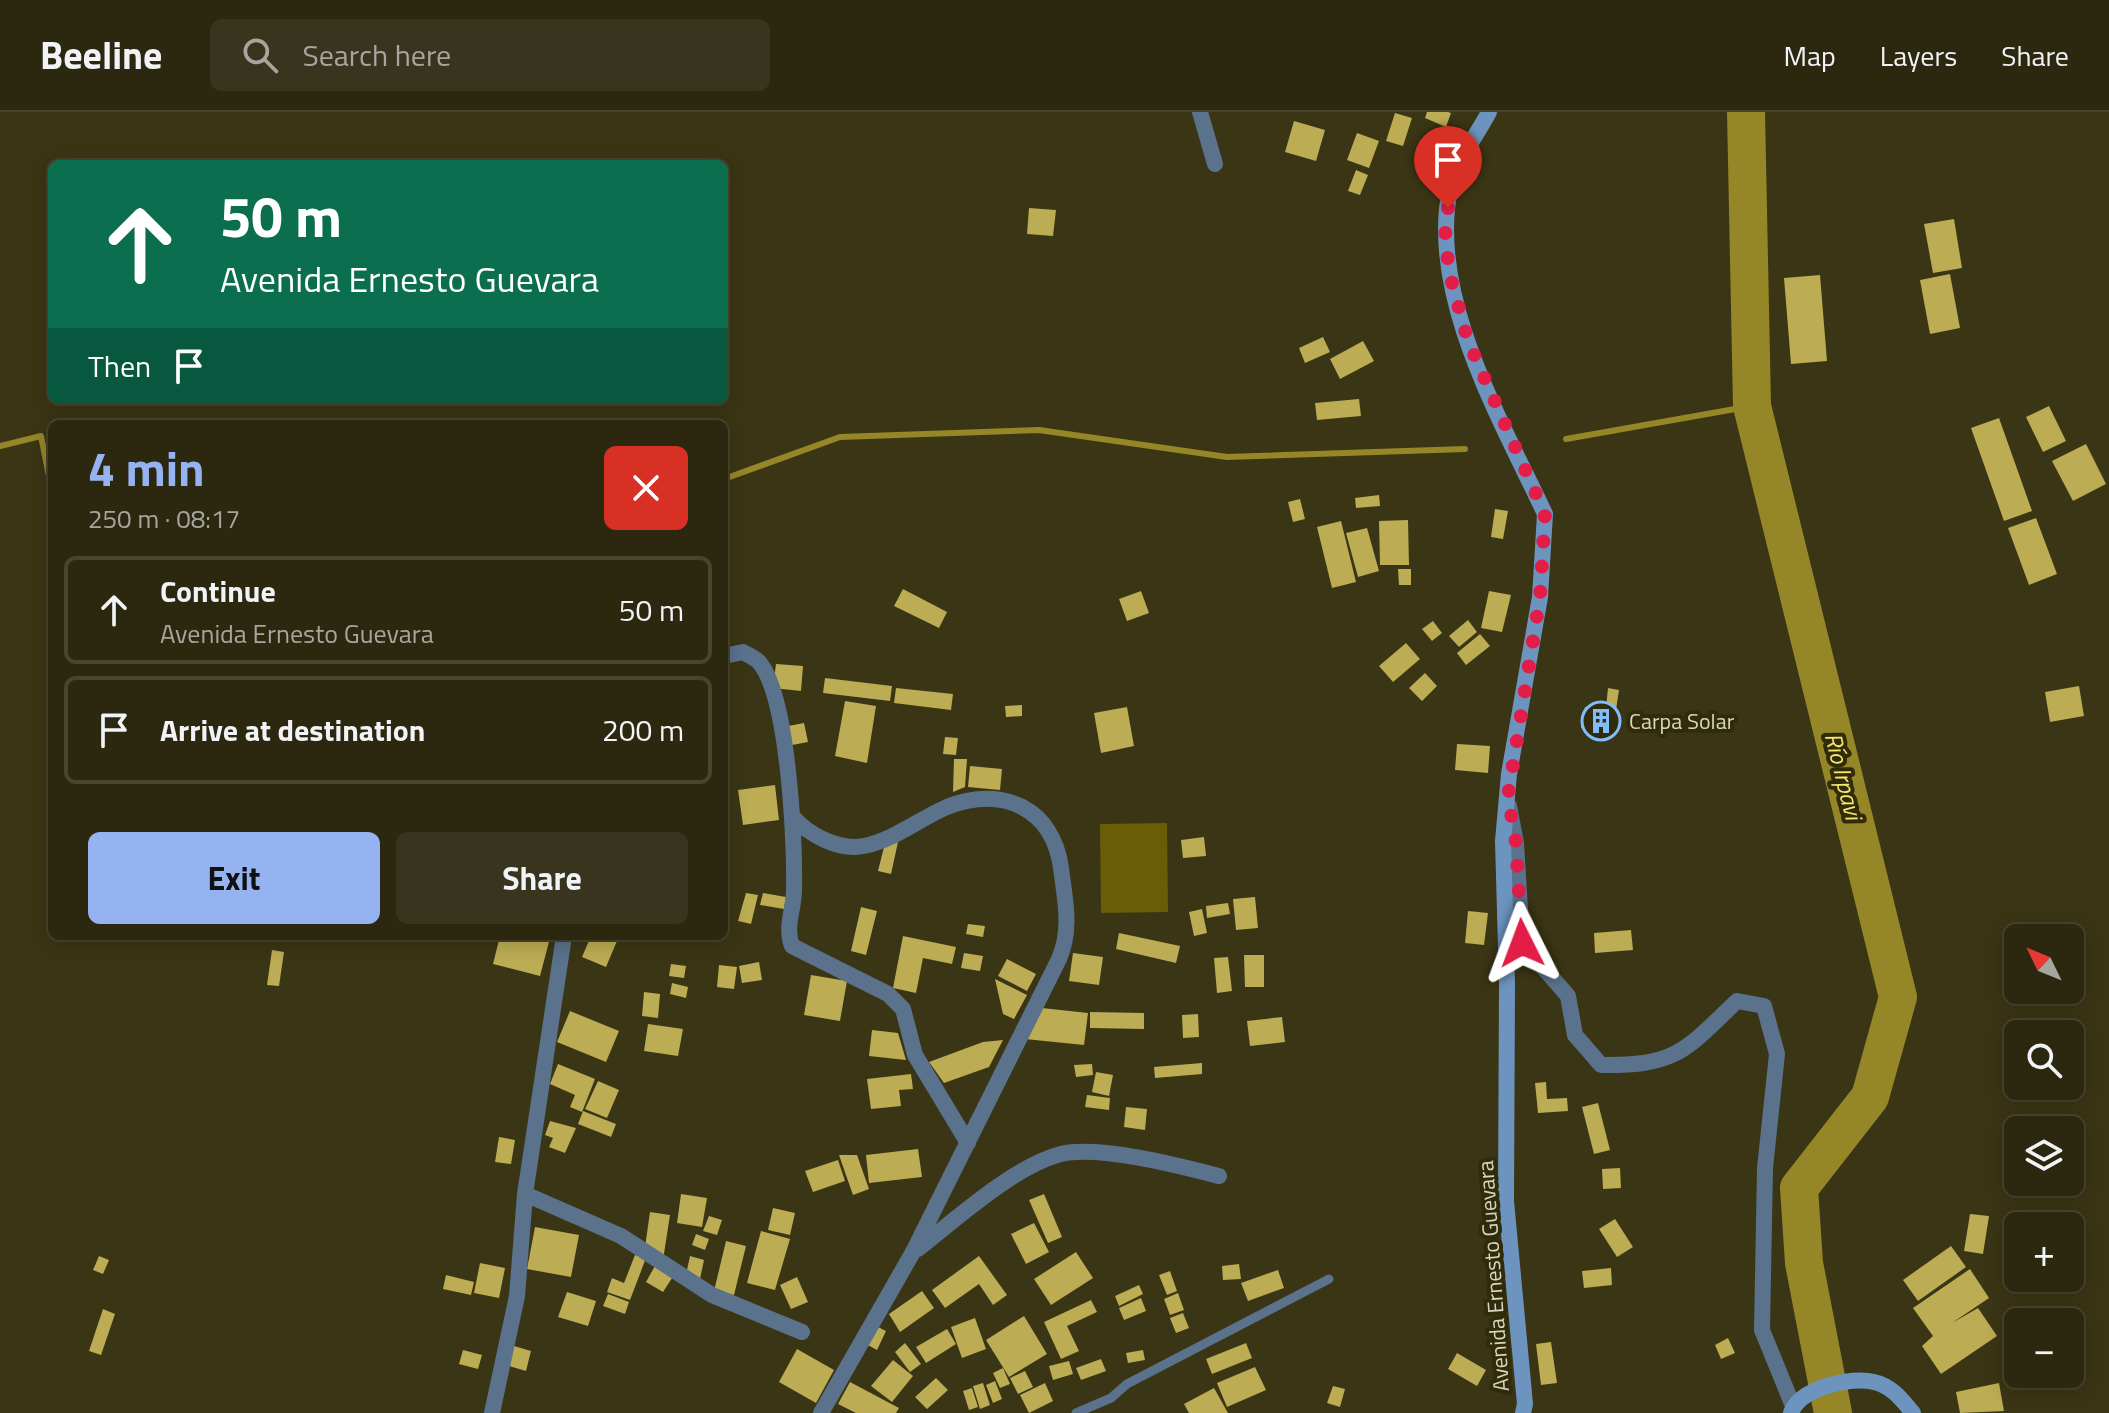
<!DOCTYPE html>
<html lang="en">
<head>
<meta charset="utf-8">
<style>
  :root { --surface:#2c280f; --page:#38341d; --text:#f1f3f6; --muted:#a6a69e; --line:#48442f; --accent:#95b2f1 }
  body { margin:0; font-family:"Titillium Web",sans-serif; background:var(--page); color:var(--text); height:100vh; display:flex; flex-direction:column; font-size:30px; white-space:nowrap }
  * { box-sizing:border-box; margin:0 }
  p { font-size:26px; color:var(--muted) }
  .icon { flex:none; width:44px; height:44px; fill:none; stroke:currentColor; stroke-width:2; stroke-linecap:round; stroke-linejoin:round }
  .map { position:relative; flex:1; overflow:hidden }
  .side { position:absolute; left:48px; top:308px; width:680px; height:520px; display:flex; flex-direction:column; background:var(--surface); border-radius:12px; box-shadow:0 4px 20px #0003,0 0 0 2px var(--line) }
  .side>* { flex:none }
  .guide { position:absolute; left:48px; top:48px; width:680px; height:244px; border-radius:12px; box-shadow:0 4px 20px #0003,0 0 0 2px var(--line); background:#0b6e4f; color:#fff; overflow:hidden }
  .needle { width:52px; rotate:313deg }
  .buttons { position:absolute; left:2004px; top:812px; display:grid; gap:16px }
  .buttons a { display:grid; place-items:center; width:80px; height:80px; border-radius:12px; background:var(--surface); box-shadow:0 4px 20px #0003,0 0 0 2px var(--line); font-size:40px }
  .pin { position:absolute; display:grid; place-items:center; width:68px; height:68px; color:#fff; margin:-82px -34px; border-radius:50% 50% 50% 0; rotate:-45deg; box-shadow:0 0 8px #0007 }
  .pin .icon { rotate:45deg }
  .me { position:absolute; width:88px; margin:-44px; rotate:357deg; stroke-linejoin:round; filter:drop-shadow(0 0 6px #0008) }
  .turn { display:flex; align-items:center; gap:28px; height:168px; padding:0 40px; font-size:36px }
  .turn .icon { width:104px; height:104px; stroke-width:2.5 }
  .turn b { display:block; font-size:56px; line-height:68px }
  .then { display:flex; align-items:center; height:76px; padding:0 40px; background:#0003; gap:16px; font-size:30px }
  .round { display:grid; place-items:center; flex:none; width:84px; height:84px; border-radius:12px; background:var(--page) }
  .head { display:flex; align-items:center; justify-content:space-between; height:136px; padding:0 40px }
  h1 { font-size:48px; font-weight:700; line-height:60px; color:var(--accent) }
  .cta { display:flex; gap:16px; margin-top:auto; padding:16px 40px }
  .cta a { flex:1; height:92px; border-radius:12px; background:var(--accent); color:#111; font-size:32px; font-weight:700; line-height:92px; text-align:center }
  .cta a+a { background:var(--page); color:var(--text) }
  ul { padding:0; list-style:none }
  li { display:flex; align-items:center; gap:24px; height:108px; margin:0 16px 12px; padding:0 24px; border:4px solid var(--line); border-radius:12px }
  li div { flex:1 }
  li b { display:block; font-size:30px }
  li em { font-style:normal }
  header { display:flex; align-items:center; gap:48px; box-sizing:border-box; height:112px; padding:0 40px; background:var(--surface); border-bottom:2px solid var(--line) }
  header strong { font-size:38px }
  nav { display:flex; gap:44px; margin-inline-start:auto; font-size:28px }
  .search { width:560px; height:72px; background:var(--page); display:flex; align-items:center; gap:20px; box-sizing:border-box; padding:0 28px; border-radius:12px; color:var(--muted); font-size:30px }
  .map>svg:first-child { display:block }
  .green { fill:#695d08 }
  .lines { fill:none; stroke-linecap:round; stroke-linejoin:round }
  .stream { stroke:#958628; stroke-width:6 }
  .river { stroke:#958628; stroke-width:38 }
  .building { fill:#bcac53 }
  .lane { stroke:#5a728c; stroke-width:9 }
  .street { stroke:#5a728c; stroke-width:16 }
  .secondary { stroke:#6d94be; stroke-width:16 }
  .route { stroke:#e11d48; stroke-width:14; stroke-dasharray:0 25.2 }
  .labels { text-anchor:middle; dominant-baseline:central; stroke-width:8; stroke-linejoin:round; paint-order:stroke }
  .poi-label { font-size:22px; fill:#d8d6c3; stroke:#302b09; text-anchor:start }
  .street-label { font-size:22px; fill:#d8d6c3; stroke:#302b09 }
  .water-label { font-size:24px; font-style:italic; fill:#f9e56c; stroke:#302b09 }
</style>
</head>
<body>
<header>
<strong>Beeline</strong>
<div class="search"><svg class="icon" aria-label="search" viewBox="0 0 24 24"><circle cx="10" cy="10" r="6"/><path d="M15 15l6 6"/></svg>Search here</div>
<nav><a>Map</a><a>Layers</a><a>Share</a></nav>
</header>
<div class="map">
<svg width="2109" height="1301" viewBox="0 0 2109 1301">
  <rect width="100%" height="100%" fill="#3a3514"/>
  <path class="green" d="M1167,711l1,89 -67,1 -1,-89z"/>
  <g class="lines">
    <path class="stream" d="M1566,327l186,-33
      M0,334l41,-10 11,55
      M724,367l116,-42 199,-7 188,27 238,-8"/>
    <path class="river" d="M1746,0l6,294 146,591 -28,100 -71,91 5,75 29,150"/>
  </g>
  <path class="building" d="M1427,0h21l3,1 -5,14 -21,-9z
    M1395,1l17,5 -9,28 -17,-5z
    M1294,9l31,9 -9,31 -31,-9z
    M1357,21l22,8 -10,27 -22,-8z
    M1356,58l12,5 -8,20 -12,-4z
    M1029,96l27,2 -3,26 -26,-2z
    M1954,107l8,49 -29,5 -9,-49z
    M1950,162l10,54 -30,6 -10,-54z
    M1820,163l7,86 -36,3 -7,-86z
    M1323,225l7,15 -25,11 -6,-15z
    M1363,229l11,20 -34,18 -10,-20z
    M1359,287l2,17 -44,4 -2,-17z
    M2049,294l17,35 -23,11 -17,-35z
    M1999,306l33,93 -28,10 -33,-93z
    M2086,332l20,40 -33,17 -21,-40z
    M1379,383l1,11 -24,2 -1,-10z
    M1300,387l5,20 -12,3 -5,-20z
    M1495,397l13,2 -5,28 -12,-2z
    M2036,406l21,56 -28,11 -21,-57z
    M1408,408l1,45h-29l-1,-44z
    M1341,409l15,61 -24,6 -15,-61z
    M1367,416l12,43 -21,6 -12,-44z
    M1398,457h13v16h-12z
    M903,477l44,23 -8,16 -45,-22z
    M1141,479l8,22 -22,8 -8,-22z
    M1489,479l22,4 -9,37 -21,-4z
    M1468,508l9,12 -18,15 -10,-11z
    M1433,509l9,12 -10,8 -10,-12z
    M1480,522l10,12 -24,19 -9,-12z
    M1406,531l14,16 -27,23 -14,-16z
    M776,552l27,2 -2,25 -28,-3z
    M1425,561l12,13 -15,15 -13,-13z
    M825,566l67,8 -2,15 -67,-8z
    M2079,574l5,30 -34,6 -5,-30z
    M896,576l57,6 -2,16 -57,-7z
    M1608,576l11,2 -3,20 -10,-2z
    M845,589l31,5 -9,57 -32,-7z
    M1022,593v11l-16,1 -1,-11z
    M1127,595l7,39 -33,7 -7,-40z
    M1585,595l35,6 -4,22 -35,-7z
    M804,611l4,19 -21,4 -4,-19z
    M945,625l13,1 -2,17 -13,-1z
    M1457,632l33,2 -2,27 -33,-3z
    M954,647h13l-2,28 -12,5z
    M970,654l32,3 -2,21 -32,-3z
    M775,673l4,35 -36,5 -5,-35z
    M1204,725l2,19 -23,2 -2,-18z
    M898,730l-7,32 -13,-3 6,-24z
    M746,781l12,2 -7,29 -13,-3z
    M763,781l23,4 -2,12 -24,-4z
    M1255,785l3,31 -22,2 -3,-31z
    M1228,791l2,11 -23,4 -1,-12z
    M861,795l16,4 -11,44 -15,-4z
    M1202,797l5,24 -13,3 -5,-24z
    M1468,799l20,2 -4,32 -19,-2z
    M968,812l17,2 -2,11 -17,-3z
    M1631,818l2,20 -38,3 -1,-20z
    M1119,821l61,13 -4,17 -60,-14z
    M500,824l50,2 -10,38 -47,-12z
    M591,824l26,5 -11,26 -24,-10z
    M903,824l53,11 -4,17 -29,-6 -7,35 -23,-5z
    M272,838l12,2 -5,34 -12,-1z
    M964,841l19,3 -3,15 -19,-3z
    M1073,841l30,4 -4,28 -30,-4z
    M1244,843h20v32h-19z
    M1228,845l4,34 -15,2 -3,-35z
    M1007,847l29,15 -9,17 -29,-15z
    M759,850l3,18 -20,3 -3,-17z
    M671,852l15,2 -2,12 -15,-2z
    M719,853l18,2 -3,22 -17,-2z
    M811,863l36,6 -7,40 -36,-6z
    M995,867l32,16 -13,24 -11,-5z
    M672,871l16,4 -2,11 -16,-4z
    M644,880l16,2 -2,24 -16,-2z
    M1042,896l46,5 -4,32 -59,-6z
    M570,899l49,20 -13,31 -49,-20z
    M1090,900l54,1v16l-54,-1z
    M1198,902l1,23 -16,1 -1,-23z
    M1282,905l3,25 -35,4 -3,-25z
    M648,912l35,5 -5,27 -34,-5z
    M872,918l26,3 8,27 -37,-4z
    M1003,928l-14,27 -45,16 -15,-21 54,-20z
    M1202,951v11l-47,4 -1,-11z
    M558,952l37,15 -13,33 -12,-5 5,-12 -25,-11z
    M1092,952l1,11 -17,2 -2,-12z
    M1096,960l17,3 -4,21 -17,-4z
    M911,962l2,15 -14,1 2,16 -30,3 -4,-30z
    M598,969l21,9 -12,28 -22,-9z
    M1546,970l1,17 20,-1 1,13 -30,2 -3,-30z
    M1087,983l23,3 -1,12 -24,-3z
    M1598,991l12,47 -16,4 -12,-47z
    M1126,995l21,2 -2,21 -21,-3z
    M583,999l33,13 -5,13 -33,-13z
    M550,1009l26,7 -11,25 -16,-6 4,-9 -8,-3z
    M499,1025l16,3 -4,24 -16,-2z
    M918,1037l4,28 -53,6 -3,-28z
    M839,1043h18l12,34 -16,6z
    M838,1048l7,21 -32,11 -8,-21z
    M1620,1056l1,20 -18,1 -1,-20z
    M681,1082l26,4 -5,29 -25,-4z
    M1044,1082l18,43 -14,6 -19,-43z
    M773,1096l22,5 -5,22 -22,-5z
    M650,1100l20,3 -7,45 -18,-13z
    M1970,1102l19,2 -6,38 -19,-3z
    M709,1104l13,4 -5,15 -14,-4z
    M1615,1107l18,28 -16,10 -18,-28z
    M1034,1111l15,29 -23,12 -15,-30z
    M535,1115l44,8 -8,42 -44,-8z
    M761,1119l29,8 -15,51 -28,-7z
    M696,1122l13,5 -4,11 -13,-5z
    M726,1129l20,5 -12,49 -20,-4z
    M1951,1134l15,21 -48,34 -15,-21z
    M1076,1140l17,26 -42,27 -17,-26z
    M635,1143l11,3 -16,42 -23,-8 5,-14 12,5z
    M99,1144l10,4 -6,14 -10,-4z
    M690,1144l14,4 -4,19 -13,-9z
    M979,1144l28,39 -14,10 -14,-21 -34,24 -13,-18z
    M480,1151l25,5 -6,30 -25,-5z
    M656,1152l18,11 -11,17 -17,-10z
    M1239,1152l2,15 -18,1 -1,-14z
    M1611,1156l1,17 -28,3 -2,-17z
    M1970,1157l19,29 -37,25 26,-15 19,28 -56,38 -19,-28 11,-10 -20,-28z
    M1278,1158l6,18 -36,13 -7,-18z
    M1170,1159l7,20 -10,4 -8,-20z
    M446,1163l28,7 -3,13 -28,-6z
    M797,1165l11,25 -17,7 -11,-24z
    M1139,1173l4,9 -24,12 -4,-10z
    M922,1179l12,17 -34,24 -11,-18z
    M567,1180l29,9 -8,25 -30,-9z
    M1178,1181l6,17 -14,5 -6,-16z
    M608,1182l21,8 -4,12 -22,-8z
    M1141,1186l5,13 -22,9 -5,-12z
    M1091,1188l6,12 -30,14 12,25 -18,8 -17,-37z
    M103,1197l12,5 -14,41 -12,-4z
    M1183,1201l6,15 -13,5 -6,-15z
    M1024,1204l23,38 -38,23 -23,-37z
    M975,1206l11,31 -24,9 -11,-31z
    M876,1214l10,5 -9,19 -11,-6z
    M947,1217l9,15 -30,19 -10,-16z
    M1728,1226l7,15 -14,6 -6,-14z
    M1551,1230l6,41 -16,2 -5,-41z
    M905,1231l16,21 -11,8 -15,-20z
    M1246,1231l6,15 -40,16 -6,-15z
    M514,1234l17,5 -5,20 -17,-5z
    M797,1237l37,21 -18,33 -37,-21z
    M463,1238l19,5 -4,14 -19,-5z
    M1143,1238l2,10 -17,3 -2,-10z
    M1457,1241l29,17 -9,16 -29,-17z
    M1101,1247l5,12 -25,9 -5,-12z
    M893,1248l20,16 -21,26 -21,-16z
    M1069,1249l4,13 -20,6 -4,-14z
    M1255,1255l11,23 -39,17 -10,-24z
    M1003,1256l7,16 -10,4 -7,-15z
    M1025,1259l8,16 -15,7 -8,-16z
    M936,1266l12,12 -21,19 -12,-12z
    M995,1269l7,18 -9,4 -7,-18z
    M850,1270l49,26 -3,5h-40l-18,-9z
    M983,1271l7,22 -10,4 -7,-23z
    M1045,1271l8,18 -24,12 -9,-18z
    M1999,1271l5,28 -44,2 -4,-21z
    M1333,1274l12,3 -5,18 -13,-4z
    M972,1276l6,19 -9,3 -6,-19z
    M1214,1276l14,25h-39l-5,-9z"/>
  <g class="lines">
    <path class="lane" d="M1076,1301l35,-15 16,-14 202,-105"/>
    <path class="street" d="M1200,0l15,52
      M724,544l19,-4c5,3 12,6 16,10 30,35 36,182 35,230 -1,20 -9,35 -2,54l96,48 15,15 12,46 53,88
      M1509,694l7,37 6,100 46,53 7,39 26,30c77,1 84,-15 136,-64l27,5 13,48 -12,114 -3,162 31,76
      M793,705c16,18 46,34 71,29 30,-6 55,-27 83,-39 55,-22 106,1 114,61 4,32 11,61 -2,91l-146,293 -92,161
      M525,1082l96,42 91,59 90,37
      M918,1137c38,-30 98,-84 143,-95 38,-9 119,12 158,22
      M492,1301l25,-117 8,-102 39,-258"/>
    <path class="secondary" d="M1489,0c-12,23 -34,51 -39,77 -22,107 51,231 95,325l-5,83 -31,177 -6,67 4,142 -1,218 19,203 -2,9
      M1791,1301c9,-25 59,-37 83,-31 18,4 28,18 39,31"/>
  </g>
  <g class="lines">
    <path class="route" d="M1448,96l-3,22 4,42 19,69 77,173 -5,83 -32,199 8,47 6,100"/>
  </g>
  <defs>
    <g id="building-ring" transform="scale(2)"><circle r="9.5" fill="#302b09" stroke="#82bcfa" stroke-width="1.5"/><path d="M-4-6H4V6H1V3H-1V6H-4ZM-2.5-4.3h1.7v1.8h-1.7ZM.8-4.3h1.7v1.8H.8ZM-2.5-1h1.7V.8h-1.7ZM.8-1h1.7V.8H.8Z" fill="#82bcfa"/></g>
  </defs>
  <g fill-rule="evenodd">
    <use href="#building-ring" x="1601" y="609"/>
  </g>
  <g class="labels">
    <g class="poi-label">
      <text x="1629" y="609">Carpa Solar</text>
    </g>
    <g class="street-label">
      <text transform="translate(1493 1164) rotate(-94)">Avenida Ernesto Guevara</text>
    </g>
    <g class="water-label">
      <text transform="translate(1844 664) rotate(76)">Río Irpavi</text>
    </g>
  </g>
</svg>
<div class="buttons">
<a><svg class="needle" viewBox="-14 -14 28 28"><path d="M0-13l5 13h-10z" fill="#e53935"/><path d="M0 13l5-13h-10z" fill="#a6a69e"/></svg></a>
<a><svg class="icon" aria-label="search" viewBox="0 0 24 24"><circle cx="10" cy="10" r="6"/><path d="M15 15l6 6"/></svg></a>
<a><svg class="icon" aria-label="layers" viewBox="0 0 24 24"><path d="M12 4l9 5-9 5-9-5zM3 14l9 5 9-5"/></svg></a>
<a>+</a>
<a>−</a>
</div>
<div class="pin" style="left:1448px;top:96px;background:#d93025"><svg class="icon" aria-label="arrive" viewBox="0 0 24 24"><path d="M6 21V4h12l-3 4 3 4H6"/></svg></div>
<svg class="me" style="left:1522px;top:831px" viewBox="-20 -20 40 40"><path d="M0-17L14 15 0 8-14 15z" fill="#e11d48" stroke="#fff" stroke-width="4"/></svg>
<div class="guide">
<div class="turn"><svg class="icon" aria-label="ahead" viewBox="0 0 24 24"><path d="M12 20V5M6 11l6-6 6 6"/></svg><div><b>50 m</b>Avenida Ernesto Guevara</div></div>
<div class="then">Then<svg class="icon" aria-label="arrive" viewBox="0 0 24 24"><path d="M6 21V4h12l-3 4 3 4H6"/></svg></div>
</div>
<section class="side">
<div class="head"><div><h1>4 min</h1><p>250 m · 08:17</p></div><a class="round" style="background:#d93025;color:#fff"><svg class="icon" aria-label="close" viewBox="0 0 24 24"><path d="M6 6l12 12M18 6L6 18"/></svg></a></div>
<ul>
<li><svg class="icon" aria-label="ahead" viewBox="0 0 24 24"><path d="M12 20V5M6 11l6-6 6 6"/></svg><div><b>Continue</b><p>Avenida Ernesto Guevara</p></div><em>50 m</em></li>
<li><svg class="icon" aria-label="arrive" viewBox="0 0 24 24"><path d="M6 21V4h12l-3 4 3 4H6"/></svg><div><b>Arrive at destination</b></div><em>200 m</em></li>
</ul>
<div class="cta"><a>Exit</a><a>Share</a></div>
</section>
</div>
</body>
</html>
